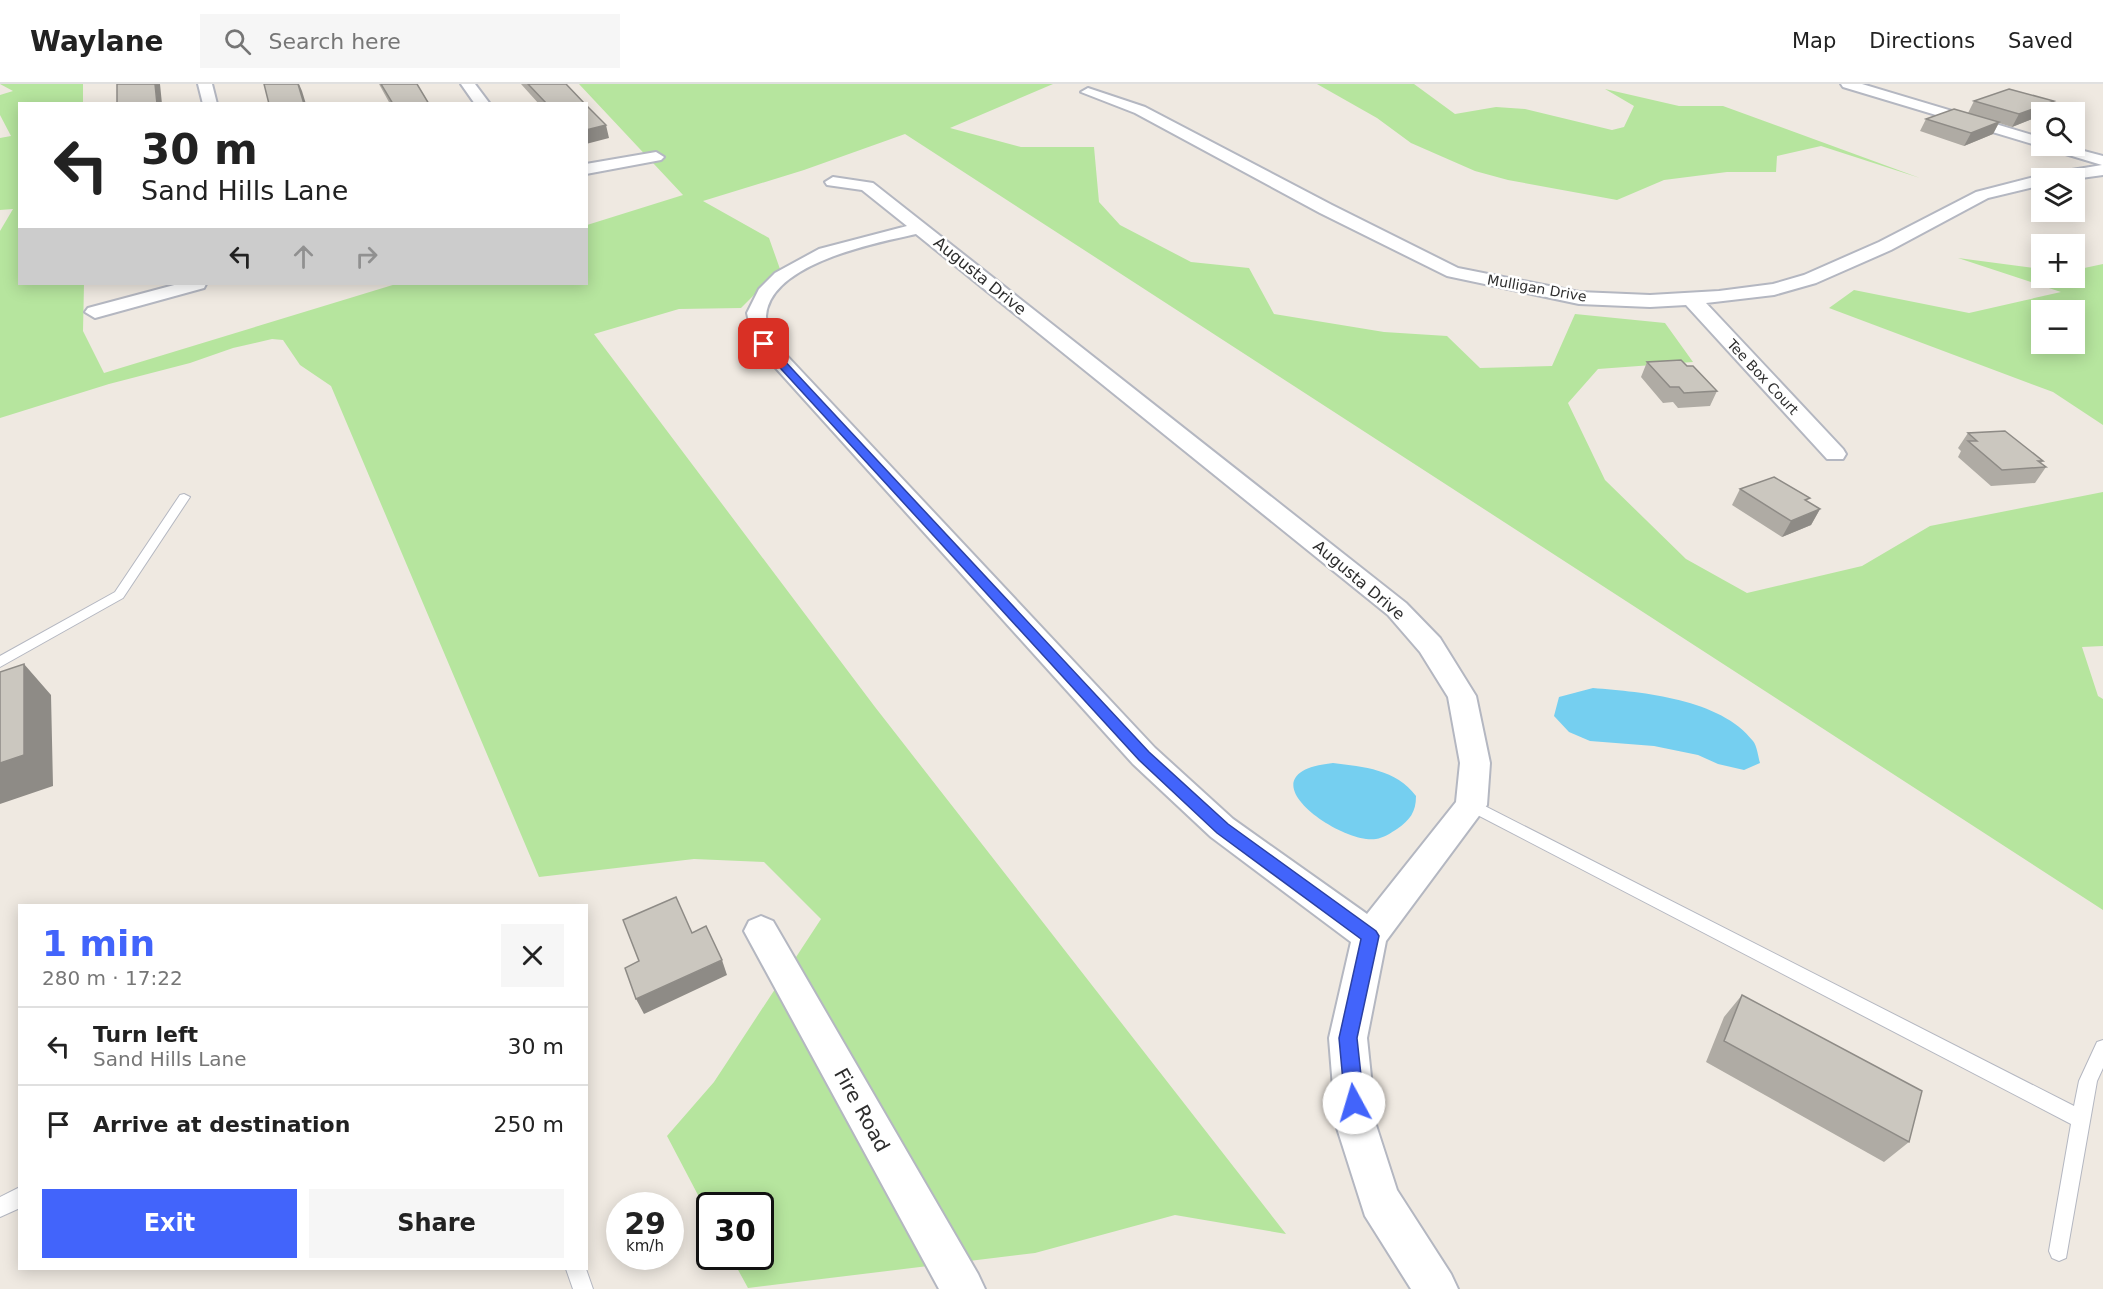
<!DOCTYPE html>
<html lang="en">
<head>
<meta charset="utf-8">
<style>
  :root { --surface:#fff; --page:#f6f6f6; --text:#222; --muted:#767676; --line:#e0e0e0; --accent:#4264fb }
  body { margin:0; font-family:"DejaVu Sans",sans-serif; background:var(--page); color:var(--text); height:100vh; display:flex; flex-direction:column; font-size:22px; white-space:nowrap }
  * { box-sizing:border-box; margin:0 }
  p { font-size:20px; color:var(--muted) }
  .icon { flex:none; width:33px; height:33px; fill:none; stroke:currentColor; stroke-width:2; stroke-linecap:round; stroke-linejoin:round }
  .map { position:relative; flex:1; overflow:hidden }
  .sheet { position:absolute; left:18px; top:820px; width:570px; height:366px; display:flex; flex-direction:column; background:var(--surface); border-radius:0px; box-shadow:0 3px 15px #0003 }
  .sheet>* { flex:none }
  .guide { position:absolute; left:18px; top:18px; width:570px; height:183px; border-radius:0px; box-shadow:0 3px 15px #0003; background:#fff; color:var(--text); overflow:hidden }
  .tools { position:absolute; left:2031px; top:18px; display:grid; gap:12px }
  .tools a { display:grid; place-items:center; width:54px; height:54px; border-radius:0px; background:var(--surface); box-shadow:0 3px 15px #0003; font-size:30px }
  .speed { position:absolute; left:606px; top:1108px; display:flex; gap:12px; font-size:30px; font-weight:700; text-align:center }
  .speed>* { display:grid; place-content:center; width:78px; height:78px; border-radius:50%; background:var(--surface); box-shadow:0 3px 15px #0003; line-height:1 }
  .speed small { font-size:15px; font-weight:400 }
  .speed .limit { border:3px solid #111; border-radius:9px; background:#fff; color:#111 }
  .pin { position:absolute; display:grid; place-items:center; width:51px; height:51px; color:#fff; margin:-26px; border-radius:12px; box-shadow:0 3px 9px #0006 }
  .me { position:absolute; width:66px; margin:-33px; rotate:354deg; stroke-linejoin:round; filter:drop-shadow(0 0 4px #0008) }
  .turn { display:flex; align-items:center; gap:21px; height:126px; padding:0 24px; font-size:27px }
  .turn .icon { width:78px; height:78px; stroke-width:2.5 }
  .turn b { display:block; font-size:42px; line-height:51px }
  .lanes { display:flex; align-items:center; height:57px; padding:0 24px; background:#0003; justify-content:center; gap:30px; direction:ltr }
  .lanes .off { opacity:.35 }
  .round { display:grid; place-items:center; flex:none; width:63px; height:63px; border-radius:0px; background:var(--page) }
  .headline { display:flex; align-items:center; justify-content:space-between; height:102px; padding:0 24px }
  h1 { font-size:36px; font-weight:700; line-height:45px; color:var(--accent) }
  .button { display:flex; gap:12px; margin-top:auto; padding:12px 24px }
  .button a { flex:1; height:69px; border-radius:0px; background:var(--accent); color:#fff; font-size:24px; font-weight:700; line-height:69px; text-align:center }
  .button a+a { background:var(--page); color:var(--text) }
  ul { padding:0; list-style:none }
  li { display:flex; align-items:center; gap:18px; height:78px; padding:0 24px; border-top:2px solid var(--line) }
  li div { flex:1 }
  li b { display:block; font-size:22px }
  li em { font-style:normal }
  header { display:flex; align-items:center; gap:36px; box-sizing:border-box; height:84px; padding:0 30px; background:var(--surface); border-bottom:2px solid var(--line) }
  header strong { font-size:28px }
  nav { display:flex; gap:33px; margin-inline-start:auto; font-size:21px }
  .search { width:420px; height:54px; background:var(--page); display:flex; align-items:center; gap:15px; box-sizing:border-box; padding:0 21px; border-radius:0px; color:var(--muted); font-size:22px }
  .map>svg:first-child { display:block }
  .green { fill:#b6e59e; fill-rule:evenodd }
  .water { fill:#75cff0 }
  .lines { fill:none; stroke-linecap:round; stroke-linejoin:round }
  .service-casing { stroke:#b4b7c1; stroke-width:2 }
  .minor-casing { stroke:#b4b7c1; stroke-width:4 }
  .service { fill:#fff; fill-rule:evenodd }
  .minor { fill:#fff; fill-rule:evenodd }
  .wall { fill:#afaba4 }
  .shaded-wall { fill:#8e8b86 }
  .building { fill:#cbc7bf; stroke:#8e8b86; stroke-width:1.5 }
  .route { fill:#4264fb; stroke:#2b41a3; stroke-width:1.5 }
  .labels { text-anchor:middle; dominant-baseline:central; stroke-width:5; stroke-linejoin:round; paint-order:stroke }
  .far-street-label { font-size:14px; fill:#2e2e2e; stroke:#fff }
  .street-label { font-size:16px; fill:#2e2e2e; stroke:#fff }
  .near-street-label { font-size:20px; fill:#2e2e2e; stroke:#fff }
</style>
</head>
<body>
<header>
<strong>Waylane</strong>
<div class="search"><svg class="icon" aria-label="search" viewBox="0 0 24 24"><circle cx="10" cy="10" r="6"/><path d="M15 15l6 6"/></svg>Search here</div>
<nav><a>Map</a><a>Directions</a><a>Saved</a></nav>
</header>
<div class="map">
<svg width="2103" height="1205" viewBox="0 0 2103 1205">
  <rect width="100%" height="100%" fill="#efe9e1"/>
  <path class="green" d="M0,0h83v19l-63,1v180h64l-1,47 21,42 292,-89h190l1,-59 96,-30 -104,-111h474l-103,44 71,19h73l5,55 21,23 71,37 58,6 25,46 110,18 63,4 33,32 72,-2 23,-52 90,9 28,39 -95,7 -30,34 37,77 81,79 61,34 115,-27 68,-40 173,-34v154l-21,1 16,49 5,3v211l-1198,-776 -101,36 -101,31 66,37 11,31 -39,39 -62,1 -85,25 281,373 411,527 -111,-19 -140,38 -287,35 -17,-31h29v-51h-50l-1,10 -42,-80 47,-54 107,-163 -57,-57 -70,-3 -155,18 -208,-491 -31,-21 -17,-25 -11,-1 -39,9 -43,15 -81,21 -109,34v-187l13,-22 -13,1v-72l11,-2 -11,-21v-20l13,-4z
    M1317,0h97l41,30 41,-7 29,2 87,21 12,-3 10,-21 -29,-17 74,17h44l197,72 -99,-32 -44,10 -1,16h-49l-63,8 -47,20 -109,-20 -33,-9 -64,-28 -34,-25z
    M1958,174l83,11 1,9h32l1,-8 28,-6v161l-50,-33 -224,-84 25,-18 115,23 92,-21zM2074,226v34h-32v-34z"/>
  <path class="water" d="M1593,604c50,4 128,11 160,53 4,5 5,15 7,22l-16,7 -26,-6 -20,-9 -44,-9 -64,-5 -21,-9 -15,-16 5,-19z
    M1333,679c31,4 63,6 83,33 0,16 -6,24 -19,33 -6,4 -14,9 -21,10 -35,6 -139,-66 -43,-76z"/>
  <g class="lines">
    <g class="service-casing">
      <path id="service" d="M184,410l6,3 -67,101 -123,69v-11l115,-64 65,-97z
        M1471,715l603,307 5,-25 18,-39 6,-2v28l-6,13 -31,177 -7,3 -7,-3 -3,-7 22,-127 -605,-315 -2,-4 2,-4z
        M20,1103v21l-20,9v-20z
        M566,1185h20l7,20h-20z"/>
    </g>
    <g class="minor-casing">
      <path id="minor" d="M198,0h14l5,20h-14z
        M461,0h14l15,20h-15z
        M1841,0h21l180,54v8h23l38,10v19l-29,4 -32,-1v7l-54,13 -97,52 -75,33 -42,12 -68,8 137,146 3,5 -3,5h-16l-141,-154 -36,2 -71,-3 -132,-28 -127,-63 -185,-100 -54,-21 7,-4 57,19 187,98 126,63 121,24 71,3 69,-4 54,-7 31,-9 75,-33 97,-50 66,-17 60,-10 -259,-78z
        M656,68l8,5 -3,3 -75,14v-10z
        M833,93l40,6 533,420 34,35 36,58 14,67 -3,42 -101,136 -19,97 9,87 21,65 54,84 7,15h-47l-46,-73 -29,-91 -7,-87 22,-96 -140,-105 -78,-73 -379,-420 -7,-31 12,-24 16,-16 44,-24 88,-23 -45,-36 -35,-5 -2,-3zM916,150l472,381 32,37 28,45 12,66 -4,39 -89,112 -134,-95 -78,-71 -381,-406c-3,-8 -8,-17 -8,-26 4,-53 110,-73 150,-82z
        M178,200h28l-2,4 -109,30 -10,-6 3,-4z
        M761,832l12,5 205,353 7,15h-46l-195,-358 5,-10z"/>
    </g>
    <use href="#service" class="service"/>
    <use href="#minor" class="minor"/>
  </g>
  <path class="wall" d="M379,0h38l12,20h-39z
    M521,0h45l19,20h-46z
    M1974,17h80l-7,11h-5v3l-30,12 -13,-4 -6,11 -29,12 -44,-15 6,-12 42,-6z
    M1647,278l40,4 30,25 -7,15 -32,2 -5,-6 -10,1 -22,-26z
    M1968,349l75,28 -2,2 5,4 -11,16 -44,3 -33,-29 3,-6 -3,-3z
    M1740,405l68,13 12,7 -9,16 -29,12 -50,-32z
    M1742,911l167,147 -25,20 -178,-100 18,-45z"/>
  <path class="shaded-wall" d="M155,0h5l2,20h-5z
    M298,0h1l3,7 4,13h-2z
    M2054,17l-7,11h-5v3l-30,12 7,-13z
    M1999,38l-6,12 -29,12 7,-13z
    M606,41l3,13 -23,6v-14z
    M1820,425l-9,16 -29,12 9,-16z
    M24,580l27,31 2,91 -53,18v-41z
    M722,876l5,15 -83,39 -8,-15z"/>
  <path class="building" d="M117,0h38l2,20h-40z
    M264,0h34l6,20h-35z
    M381,0h36l12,20h-36z
    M528,0h38l19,20h-38z
    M2009,5l45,12 -35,13 -45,-13z
    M586,21l20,20 -20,5z
    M1954,25l45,13 -28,11 -45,-14z
    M1681,276l6,6h6l24,25 -33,2 -5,-6h-9l-23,-25z
    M2005,347l38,30h-5l8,6 -44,3 -34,-29h9l-9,-8z
    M1774,393l36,21 -5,2 15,9 -29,12 -51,-32z
    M24,580v91l-24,8v-91z
    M676,813l16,36 14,-7 16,34 -86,39 -11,-31 14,-7 -16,-41z
    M1742,911l180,96 -13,51 -185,-101z"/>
  <path class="route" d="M760,258h7l382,410 79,72 148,107 3,5 -22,102 7,65 -3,7 -7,2 -6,-2 -3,-7 -6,-65 22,-99 -144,-106 -78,-73 -379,-414z"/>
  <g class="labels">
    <g class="far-street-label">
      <text transform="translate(1537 204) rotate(10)">Mulligan Drive</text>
      <text transform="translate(1763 293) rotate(47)">Tee Box Court</text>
    </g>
    <g class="street-label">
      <text transform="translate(980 192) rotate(39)">Augusta Drive</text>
      <text transform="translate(1359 496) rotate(40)">Augusta Drive</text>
    </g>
    <g class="near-street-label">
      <text transform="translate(862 1026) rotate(61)">Fire Road</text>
    </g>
  </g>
</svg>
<div class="tools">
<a><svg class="icon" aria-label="search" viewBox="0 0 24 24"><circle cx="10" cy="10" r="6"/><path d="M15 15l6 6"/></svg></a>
<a><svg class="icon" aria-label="layers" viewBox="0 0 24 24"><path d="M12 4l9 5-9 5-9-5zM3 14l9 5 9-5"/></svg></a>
<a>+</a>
<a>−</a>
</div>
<div class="speed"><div>29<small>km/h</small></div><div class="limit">30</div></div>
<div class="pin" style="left:764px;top:260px;background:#d93025"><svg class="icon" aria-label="arrive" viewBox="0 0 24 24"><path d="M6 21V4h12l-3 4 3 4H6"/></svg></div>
<svg class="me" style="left:1354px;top:1019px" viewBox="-20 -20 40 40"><circle r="19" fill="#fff"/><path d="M0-13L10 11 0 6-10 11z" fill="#4264fb"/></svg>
<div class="guide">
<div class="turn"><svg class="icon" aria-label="left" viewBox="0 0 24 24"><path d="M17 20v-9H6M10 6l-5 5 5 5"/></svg><div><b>30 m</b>Sand Hills Lane</div></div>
<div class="lanes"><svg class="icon" aria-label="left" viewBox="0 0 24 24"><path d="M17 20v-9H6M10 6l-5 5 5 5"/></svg><svg class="icon off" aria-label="ahead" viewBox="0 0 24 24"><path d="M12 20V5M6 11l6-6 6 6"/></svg><svg class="icon off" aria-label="right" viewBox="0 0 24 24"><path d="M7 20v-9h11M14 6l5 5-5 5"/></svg></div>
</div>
<section class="sheet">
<div class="headline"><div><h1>1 min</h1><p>280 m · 17:22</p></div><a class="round"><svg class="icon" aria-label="close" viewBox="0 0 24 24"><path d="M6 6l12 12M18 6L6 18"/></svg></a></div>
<ul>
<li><svg class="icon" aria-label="left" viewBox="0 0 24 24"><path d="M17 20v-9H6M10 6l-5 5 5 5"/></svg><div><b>Turn left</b><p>Sand Hills Lane</p></div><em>30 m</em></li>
<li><svg class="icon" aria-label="arrive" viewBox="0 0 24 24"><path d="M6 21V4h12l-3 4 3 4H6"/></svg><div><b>Arrive at destination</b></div><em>250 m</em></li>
</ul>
<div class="button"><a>Exit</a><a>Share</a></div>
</section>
</div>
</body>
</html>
